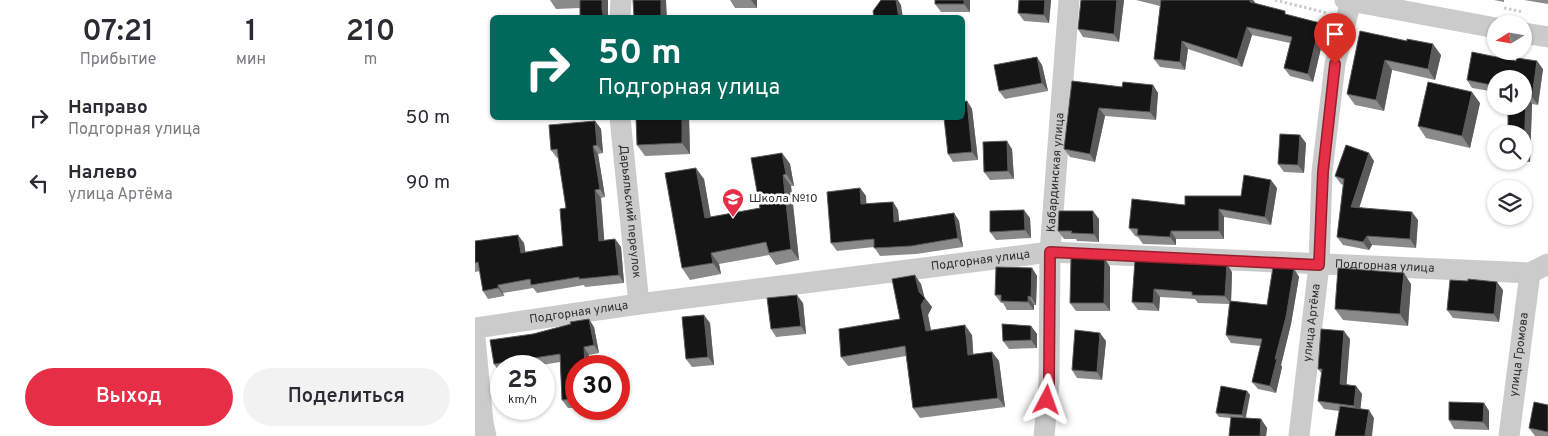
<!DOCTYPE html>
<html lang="ru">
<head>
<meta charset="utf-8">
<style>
  :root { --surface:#fff; --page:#f2f2f3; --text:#2b2b33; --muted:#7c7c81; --accent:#e62f46 }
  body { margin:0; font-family:Overpass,sans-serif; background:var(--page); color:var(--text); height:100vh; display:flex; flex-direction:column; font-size:19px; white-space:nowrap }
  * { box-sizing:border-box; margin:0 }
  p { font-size:16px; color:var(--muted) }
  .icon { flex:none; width:28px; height:28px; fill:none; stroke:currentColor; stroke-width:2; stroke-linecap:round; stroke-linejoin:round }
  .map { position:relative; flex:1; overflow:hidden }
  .sheet { display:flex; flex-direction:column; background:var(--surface); width:475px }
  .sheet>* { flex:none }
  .top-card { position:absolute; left:15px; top:15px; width:475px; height:105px; border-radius:8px; box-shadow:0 1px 4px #0004; background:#00695c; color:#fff; overflow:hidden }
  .needle { width:32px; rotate:259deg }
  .tools { position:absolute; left:1012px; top:15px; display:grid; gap:10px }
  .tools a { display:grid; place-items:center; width:45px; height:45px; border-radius:50%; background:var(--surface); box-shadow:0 1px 4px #0004; font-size:25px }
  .speed { position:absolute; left:15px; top:355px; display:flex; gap:10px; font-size:25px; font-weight:700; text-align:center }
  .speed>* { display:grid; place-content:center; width:65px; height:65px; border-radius:50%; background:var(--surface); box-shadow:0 1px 4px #0004; line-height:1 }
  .speed small { font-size:12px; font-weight:400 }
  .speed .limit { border:8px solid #d22; background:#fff; color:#111 }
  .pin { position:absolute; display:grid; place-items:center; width:42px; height:42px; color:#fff; margin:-51px -21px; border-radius:50% 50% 50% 0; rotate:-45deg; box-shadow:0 0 5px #0007 }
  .pin .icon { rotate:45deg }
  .me { position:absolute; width:55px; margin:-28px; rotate:4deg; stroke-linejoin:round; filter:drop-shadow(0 0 4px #0008) }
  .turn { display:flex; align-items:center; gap:18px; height:105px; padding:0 25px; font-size:22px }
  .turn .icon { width:65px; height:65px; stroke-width:2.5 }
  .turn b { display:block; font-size:35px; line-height:42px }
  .eta { display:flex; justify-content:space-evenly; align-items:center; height:85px; text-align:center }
  .eta b { font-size:30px; font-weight:600; line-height:35px }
  .cta { display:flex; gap:10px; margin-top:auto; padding:10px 25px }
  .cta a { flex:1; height:58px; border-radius:30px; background:var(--accent); color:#fff; font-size:20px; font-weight:600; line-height:58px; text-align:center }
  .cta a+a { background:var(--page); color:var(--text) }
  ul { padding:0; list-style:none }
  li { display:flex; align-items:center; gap:15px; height:65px; padding:0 25px }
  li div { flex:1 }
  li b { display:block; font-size:19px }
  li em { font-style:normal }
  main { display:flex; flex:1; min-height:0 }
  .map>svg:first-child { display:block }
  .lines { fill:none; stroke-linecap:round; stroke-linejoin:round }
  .path { stroke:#cbcbcb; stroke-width:3; stroke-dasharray:2.5 2.5; stroke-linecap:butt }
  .minor { stroke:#cbcbcb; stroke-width:21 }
  .wall { fill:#8a8a8a }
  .shaded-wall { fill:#5b5b5b }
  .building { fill:#151515; stroke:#5b5b5b }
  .route-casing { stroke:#961f2e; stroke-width:12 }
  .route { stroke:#e62f46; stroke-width:9 }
  .labels { text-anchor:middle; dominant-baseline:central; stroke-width:5; stroke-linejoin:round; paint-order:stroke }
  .street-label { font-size:12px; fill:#2e2e2e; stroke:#fff }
  .poi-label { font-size:12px; fill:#2e2e2e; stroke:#fff; text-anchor:start }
</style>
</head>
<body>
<main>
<section class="sheet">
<div class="eta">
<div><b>07:21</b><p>Прибытие</p></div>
<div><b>1</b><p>мин</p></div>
<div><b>210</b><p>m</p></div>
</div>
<ul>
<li><svg class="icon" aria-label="right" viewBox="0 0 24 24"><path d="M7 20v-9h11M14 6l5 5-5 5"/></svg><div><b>Направо</b><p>Подгорная улица</p></div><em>50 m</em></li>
<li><svg class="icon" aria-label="left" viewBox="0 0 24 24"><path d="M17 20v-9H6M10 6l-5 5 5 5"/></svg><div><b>Налево</b><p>улица Артёма</p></div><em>90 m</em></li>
</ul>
<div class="cta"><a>Выход</a><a>Поделиться</a></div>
</section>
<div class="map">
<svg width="1073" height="436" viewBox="0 0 1073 436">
  <rect width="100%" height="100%" fill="#fff"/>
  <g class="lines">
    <path class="path" d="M800,0l52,13
      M1029,8l19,4"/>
    <g class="minor">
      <path d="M870,0l151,28"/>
      <path d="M145,18l1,-18"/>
      <path d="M1049,33l24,4"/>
      <path id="s1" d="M145,118l19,186"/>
      <path id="s2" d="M0,328l164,-24 411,-52 480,21 18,-9"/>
      <path d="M0,338l8,85 3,13"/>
      <path id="s3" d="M569,436l5,-53 1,-131 19,-252"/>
      <path id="s4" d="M824,436l20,-171 3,-93 13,-108 16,-63"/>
      <path id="s5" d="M1034,436l21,-163"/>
    </g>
  </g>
  <path class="wall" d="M75,0h58v18h-28v-10l-24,1z
    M255,0h27v8h-22z
    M460,0h35v12h-29l-6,-8z
    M576,0l-2,23 -25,-2 -6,-8z
    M649,0l-5,42 -36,-5 -5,-8z
    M661,0h117l3,4 33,11 31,8 5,8 -12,51 -23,-6 -6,-8 6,-25 -38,-8 -10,32 -54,-18 -3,21 -25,-3 -6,-8 6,-53z
    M1019,0h10v2z
    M1049,0h24v4z
    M885,31l81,24 -6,25 -43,-10 -8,41 -29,-6 -8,-11z
    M567,65l6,26 -43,8 -6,-8z
    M1068,69l-5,36 -6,-1 -2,58 -17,-1h11v-82h-28v13l-24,-4 -5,-8z
    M597,81l50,6 31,-2 5,8 -2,27 -51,-4 -10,46 -25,-5 -6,-8z
    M492,101l5,8 6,51 -25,2 -5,-8z
    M1005,103l-10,45 -44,-10 -8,-12z
    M161,118h53l1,36 -45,2 -8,-11z
    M120,121l6,8 2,24 -5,1 7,43 -4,1 3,43 11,-2 6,8 3,36 -39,4 -1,-2 -47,8 -4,-5 -30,5 1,3 -16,3 -5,-8 -3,-20 -5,1v-31l49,2 1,9 38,-6 3,-38 -8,-50h-1l-6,-8z
    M831,143l-2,30 -20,-1 -6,-8z
    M537,149l2,30 -24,1 -6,-8z
    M307,153l8,11 4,22h-3l8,74 -23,5 -7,-10 -50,9 2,10 -31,6 -8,-12 22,-89 6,38 50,-9z
    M899,161l-15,46 59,13 -2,28 -44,-3 -3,5 -26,-5 -6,-8 6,-52 -2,-1 -6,-8z
    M385,188l6,8v8l27,-2 5,8 1,11 55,-8 5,8 4,26 -47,7 -36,2 -6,-9 -37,4 -6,-8z
    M802,188l-6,37 -47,-8v22h-48v6l-33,-1 -5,-7 -3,-1 -6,-8 56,-23 56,-9z
    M555,218l1,20 -35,2 -6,-8z
    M624,219v23l-22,-1 -1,-2h-12l-6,-8z
    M630,259l5,8v44h-34l-6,-8z
    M660,260l97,12 -1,29 36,4 27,-36 5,8 -8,47 -10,41 1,2 -6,26 -18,-4 -6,-7 9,-36 -30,-3 -5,-8 3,-31 -31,-1 -3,-4 -35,-2 -1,14 -21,-1 -6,-8z
    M557,268l5,8 -1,29h-2v5h-27l-4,-7h-2l-6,-8z
    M446,284l3,13 8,10 -4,8 3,15 41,5 1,19 19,-2 7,9 6,46 -85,11 -7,-10 -7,-52 -58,10 -7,-9 59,-38z
    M936,284l-3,42 -65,-6 -8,-11z
    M1028,290l-4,32 -46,-4 -6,-8z
    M328,303l3,31 -30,3 -5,-8z
    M235,323l4,42 -22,2 -6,-8z
    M96,324l23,3 5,26 -10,2 -13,11v42h-8l-6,-8 -2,-38 -24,4h-35v6h-2l-5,-8 39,-30z
    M556,326l6,8v14l-28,1 -6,-8z
    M875,339l-4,45 10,2 6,8 -2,15 14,9 -35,-7 -15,-2 -6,-8 4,-27 -4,-5z
    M631,341l-4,39 -25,-2 -5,-8z
    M772,391l3,4 -4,23 15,1 6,9 -1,8h-37l2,-18 -12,-1 -3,-4z
    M1009,403l5,8v19l-35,-1 -5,-9z
    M1073,405v31h-13l-6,-8z"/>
  <path class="shaded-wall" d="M127,0h6v17l-4,1 -2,-9z
    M186,0h5l1,18h-6z
    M276,0h6v8z
    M421,0h2l3,5 2,13h-4z
    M489,0h6v12l-6,-8z
    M570,0h6l-2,23 -5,-8z
    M642,0h7l-5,42 -5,-8z
    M775,0h3l4,5 -7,-3z
    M845,23l5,8 -12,51 -5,-8z
    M772,27l5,8 -10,32 -5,-8z
    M707,41l6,8 -3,21 -5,-8z
    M958,44l8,11 -6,25 -7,-11z
    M562,57l5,8 6,26 -6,-8z
    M910,60l7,10 -8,41 -8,-11z
    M1062,61l6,8 -5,36 -6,-8z
    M678,85l5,8 -2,27 -6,-8z
    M997,92l8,11 -10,45 -8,-12z
    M1051,96l6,8 -2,58 -6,-8z
    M492,101l5,8 6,51 -6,-8z
    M624,108l6,8 -10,46 -5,-8z
    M207,118h7l1,36 -8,-11z
    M120,121l6,8 2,24 -6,-8z
    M825,135l6,8 -2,30 -6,-8z
    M532,141l5,8 2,30 -6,-8z
    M118,146l5,8 7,43 -5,-8z
    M307,153l8,11 4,22 -8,-12z
    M894,153l5,8 -17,54 -6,-8z
    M221,168l8,11 9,50 -8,-11z
    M308,175l8,11 8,74 -8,-11z
    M796,180l6,8 -6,37 -6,-8z
    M385,188l6,8 1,16 -6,-8z
    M120,190l6,8 4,51 -6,-8z
    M418,202l5,8 2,20 -6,-8z
    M744,209l5,8v22l-5,-8z
    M549,210l6,8 1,20 -6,-8z
    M618,211l6,8v23l-5,-8z
    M937,212l6,8 -2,28 -6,-9z
    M479,213l5,8 4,26 -5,-9z
    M696,231l5,8v6l-6,-8z
    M43,235l6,8 3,18 -6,-8z
    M892,236l5,9 -3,5 -6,-8z
    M140,239l6,8 3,36 -5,-8z
    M236,253l8,11 2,10 -8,-11z
    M630,259l5,8v44l-6,-8z
    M752,264l5,8 -1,32 -6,-8z
    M557,268l5,8 -1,29 -5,-8z
    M819,269l5,8 -8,47 -10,41 1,2 -6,26 -6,-7 5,-27z
    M929,273l7,11 -3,42 -8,-12z
    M440,275l6,9 4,15v-1l7,9 -4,8 5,26 -7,-10z
    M1022,282l6,8 -4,32 -5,-8z
    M23,285l5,8 1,3 -6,-8z
    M679,289l6,8 -1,14 -6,-8z
    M322,295l6,8 3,31 -5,-8z
    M553,296l6,9v5l-6,-8z
    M229,315l6,8 4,42 -6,-8z
    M114,319l5,8 5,26 -5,-8z
    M490,325l7,10 2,29 -6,-9z
    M556,326l6,8v14l-6,-8z
    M869,331l6,8 -4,53 -6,-8z
    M625,333l6,8 -4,39 -5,-8z
    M109,347l5,8 1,11h-5z
    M517,352l7,9 6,46 -7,-9z
    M881,386l6,8 -2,20 -6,-8z
    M772,391l3,4 -5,24 -3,-4z
    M1009,403l5,8v19l-6,-8z
    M894,410l5,8 -2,18h-7z
    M786,419l6,9 -1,8h-6z"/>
  <path class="building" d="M105,0h22v9l2,9h-24z
    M158,0h28v18h-27z
    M406,0h15l3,18h-25l-1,-7z
    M460,0h29v4h-29z
    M544,0h26l-1,15 -26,-2z
    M606,0h36l-3,34 -36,-5z
    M686,0h89v2l35,9v3l35,9 -12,51 -24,-6 8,-31 -45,-10 -10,32 -55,-18 -2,21 -26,-3z
    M885,31l47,10v-2l26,5 -5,25 -43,-9 -9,40 -29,-6z
    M997,52l44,9 1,-3 20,3 -5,36 -6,-1 -2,58v-20h-16v-28h16v-27h-28v7l-29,-6z
    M562,57l5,26 -43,8 -5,-26z
    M597,81l50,6 1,-5 30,3 -3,27 -51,-4 -9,46 -26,-5z
    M953,82l44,10 -10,44 -44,-10z
    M492,101l5,51 -24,2 -4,-36h19v-16z
    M161,118h46v25l-45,2z
    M120,121l2,24 -4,1 7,43 -5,1 4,51 16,-2 4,36 -40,4v-2l-48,8 -1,-6 -32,6v3l-15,3 -5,-29 -3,1v-22l43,-6 3,18 42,-7 -3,-37 6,-1 -9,-59 -6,1 -2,-25z
    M805,134l20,1 -2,30 -20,-1z
    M532,141l1,30 -24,1 -1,-30z
    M871,145l23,8 -18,54 61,5 -2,27 -43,-3 -4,6 -26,-5 7,-58 -9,-3z
    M307,153l4,21 -3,1 8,74 -22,4 -3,-11 -55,11 2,10 -31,5 -17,-95 31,-5 9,50 55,-10 -9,-50z
    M769,175l27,5 -6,37 -46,-8v22h-48l-1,6 -33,-2 1,-6 -9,-1 3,-29 53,6v-9h56z
    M385,188l1,16 32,-2 1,20 60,-9 4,25 -47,8 -37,2v-9l-43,4 -4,-51z
    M549,210l1,20 -35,2v-21z
    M584,211h34l1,23 -23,-1 1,-2h-14z
    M596,258l34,1 -1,44h-34z
    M660,260l92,4 -2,32 -33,-1v-3l-38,-3 -1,14 -21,-1z
    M521,267l36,1 -1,29 -3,-1v6l-27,-1v-6h-6z
    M798,267l21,2 -8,48 -11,42h2l-7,27 -18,-4 10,-43 -36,-4 4,-34 37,4z
    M863,268l66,5 -4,41 -65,-5z
    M440,275l4,17 6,6 -4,7 5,26 39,-6 3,30 24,-3 6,46 -85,10 -8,-62 -64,11 -2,-28 61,-10 -8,-40z
    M993,279l29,3 -3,32 -47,-4 3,-30 18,1z
    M322,295l4,31 -30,3 -4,-31z
    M229,315l4,42 -22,2 -4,-42z
    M114,319l5,26 -10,2 1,19h-9v33l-14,1 -2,-46 -66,10 -4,-24 43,-6 38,-10 -1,-2z
    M527,324l29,2v14l-28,1z
    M846,329l23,2 -4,53 16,2 -2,20 -36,-5 4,-32h-4z
    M600,330l25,3 -3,39 -25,-2z
    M746,386l26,5 -5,24 -26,-2z
    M974,402l35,1 -1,19 -34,-2z
    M1059,402l14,3v27l-19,-4z
    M865,406l29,4 -4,26h-30z
    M756,417l30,2 -1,17h-31z"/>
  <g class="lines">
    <g class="route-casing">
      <path id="route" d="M572,400l2,-17 1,-131 269,13 4,-93 12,-108"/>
    </g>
    <use href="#route" class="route"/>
  </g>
  <defs>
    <g id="school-pin" transform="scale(1.125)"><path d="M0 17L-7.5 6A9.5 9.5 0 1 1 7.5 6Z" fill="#e62f46" stroke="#fff"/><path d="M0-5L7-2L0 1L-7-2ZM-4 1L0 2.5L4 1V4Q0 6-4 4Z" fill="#fff"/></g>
  </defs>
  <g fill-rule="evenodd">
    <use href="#school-pin" x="258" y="199"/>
  </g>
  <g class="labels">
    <g class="street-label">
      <text stroke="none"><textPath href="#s3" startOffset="264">Кабардинская улица</textPath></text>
      <text stroke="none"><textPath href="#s1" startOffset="94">Дарьяльский переулок</textPath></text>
      <text stroke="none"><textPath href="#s2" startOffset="510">Подгорная улица</textPath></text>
      <text stroke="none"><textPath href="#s2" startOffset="915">Подгорная улица</textPath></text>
      <text stroke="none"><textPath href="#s2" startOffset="105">Подгорная улица</textPath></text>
      <text stroke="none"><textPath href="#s4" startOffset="114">улица Артёма</textPath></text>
      <text stroke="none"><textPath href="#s5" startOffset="82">улица Громова</textPath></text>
    </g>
    <g class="poi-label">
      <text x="274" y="199">Школа №10</text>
    </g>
  </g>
</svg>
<div class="tools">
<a><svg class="needle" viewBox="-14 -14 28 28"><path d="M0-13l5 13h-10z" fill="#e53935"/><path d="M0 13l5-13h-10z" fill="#7c7c81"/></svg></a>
<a><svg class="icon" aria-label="sound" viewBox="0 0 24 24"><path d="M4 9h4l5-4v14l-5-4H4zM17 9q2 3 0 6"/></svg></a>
<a><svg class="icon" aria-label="search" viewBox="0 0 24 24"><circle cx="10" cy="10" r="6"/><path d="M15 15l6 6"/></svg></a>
<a><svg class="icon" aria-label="layers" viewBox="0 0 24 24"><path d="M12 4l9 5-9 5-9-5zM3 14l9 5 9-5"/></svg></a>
</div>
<div class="speed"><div>25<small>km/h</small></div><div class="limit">30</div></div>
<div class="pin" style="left:860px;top:64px;background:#d93025"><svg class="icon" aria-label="arrive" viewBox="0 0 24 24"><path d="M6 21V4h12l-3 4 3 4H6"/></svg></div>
<svg class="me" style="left:572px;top:400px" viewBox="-20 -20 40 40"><path d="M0-17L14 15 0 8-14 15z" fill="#e62f46" stroke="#fff" stroke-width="4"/></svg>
<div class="top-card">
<div class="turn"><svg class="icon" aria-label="right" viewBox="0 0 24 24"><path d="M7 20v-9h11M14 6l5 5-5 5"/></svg><div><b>50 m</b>Подгорная улица</div></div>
</div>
</div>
</main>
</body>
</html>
